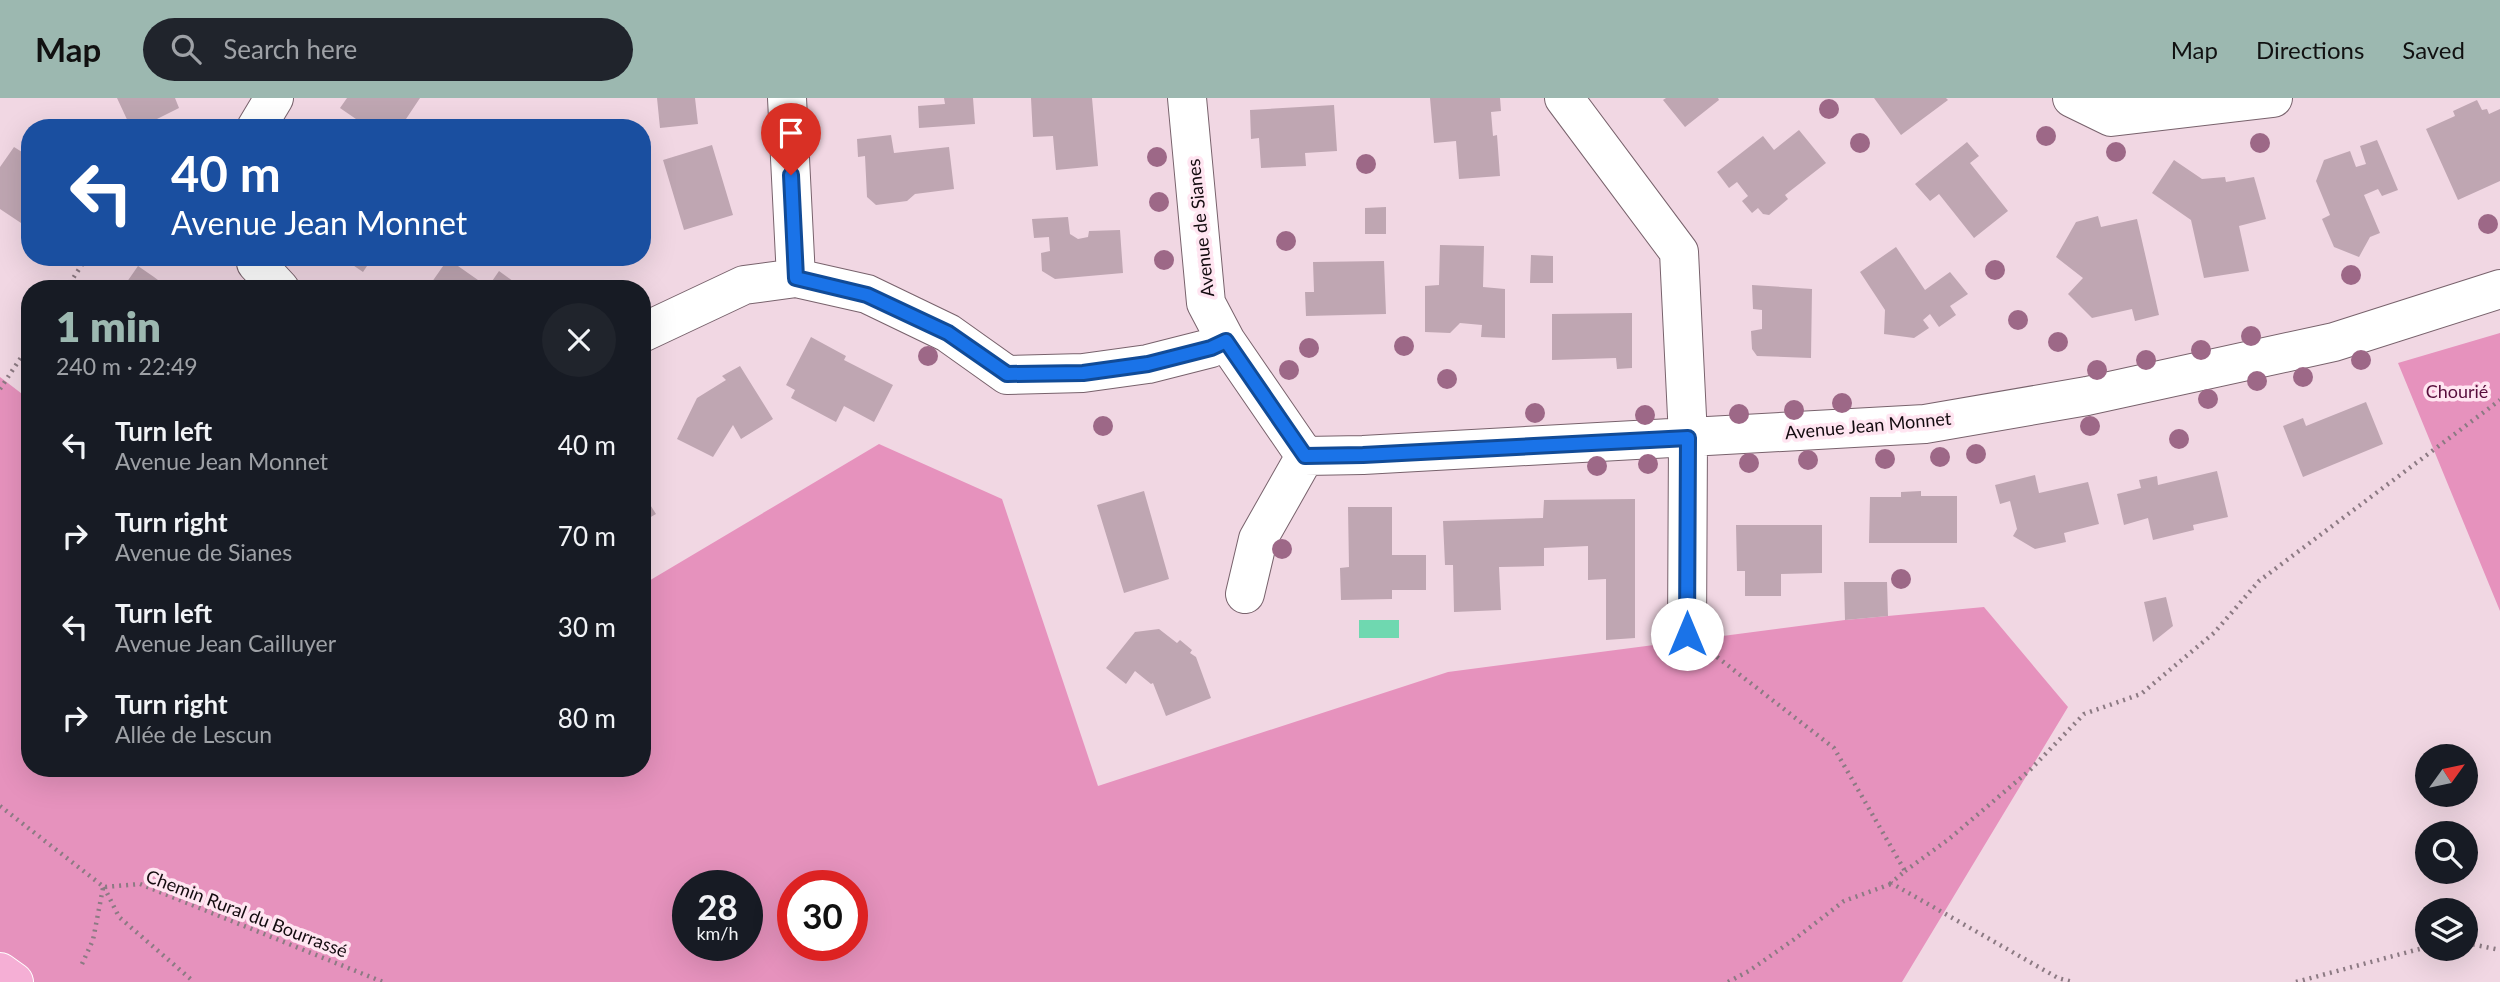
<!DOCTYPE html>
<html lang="en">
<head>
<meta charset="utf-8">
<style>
  :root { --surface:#171b24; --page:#20242c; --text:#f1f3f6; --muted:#9ea1a6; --accent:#9cb8b0 }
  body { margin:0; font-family:Lato,sans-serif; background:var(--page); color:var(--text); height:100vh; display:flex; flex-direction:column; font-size:26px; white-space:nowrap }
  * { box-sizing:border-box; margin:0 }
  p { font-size:23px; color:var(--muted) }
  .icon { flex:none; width:38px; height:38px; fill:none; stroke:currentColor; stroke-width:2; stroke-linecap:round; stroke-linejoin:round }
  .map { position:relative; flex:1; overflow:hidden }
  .side { position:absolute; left:21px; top:182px; width:630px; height:497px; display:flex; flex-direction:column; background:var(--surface); border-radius:28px; box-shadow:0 7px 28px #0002 }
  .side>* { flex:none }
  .guide { position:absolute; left:21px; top:21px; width:630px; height:147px; border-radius:28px; box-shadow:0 7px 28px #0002; background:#1a4fa0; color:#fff; overflow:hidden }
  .needle { width:46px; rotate:57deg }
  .controls { position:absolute; left:2415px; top:646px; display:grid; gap:14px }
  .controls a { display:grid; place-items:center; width:63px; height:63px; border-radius:50%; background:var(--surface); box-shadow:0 7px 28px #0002; font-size:35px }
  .speed { position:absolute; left:672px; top:772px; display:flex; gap:14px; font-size:35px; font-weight:700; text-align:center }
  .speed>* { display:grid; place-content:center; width:91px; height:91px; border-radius:50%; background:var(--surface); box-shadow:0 7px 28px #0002; line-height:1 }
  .speed small { font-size:18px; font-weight:400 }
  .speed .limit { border:10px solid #d22; background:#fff; color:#111 }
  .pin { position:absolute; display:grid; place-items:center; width:60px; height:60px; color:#fff; margin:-72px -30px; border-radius:50% 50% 50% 0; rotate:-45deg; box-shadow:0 0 7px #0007 }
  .pin .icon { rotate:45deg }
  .me { position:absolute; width:77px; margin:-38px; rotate:0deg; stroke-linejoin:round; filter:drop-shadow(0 0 5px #0008) }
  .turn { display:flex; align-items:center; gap:24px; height:147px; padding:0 35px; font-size:32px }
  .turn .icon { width:91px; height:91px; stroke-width:2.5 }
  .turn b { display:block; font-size:49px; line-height:60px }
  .round { display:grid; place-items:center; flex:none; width:74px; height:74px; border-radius:37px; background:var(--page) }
  .headline { display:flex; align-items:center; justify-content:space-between; height:119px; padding:0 35px }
  h1 { font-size:42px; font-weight:800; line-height:52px; color:var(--accent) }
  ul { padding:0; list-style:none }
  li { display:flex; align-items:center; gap:21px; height:91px; padding:0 35px }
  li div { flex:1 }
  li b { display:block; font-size:26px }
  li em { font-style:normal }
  header { display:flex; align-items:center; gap:42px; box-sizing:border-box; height:98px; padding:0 35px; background:var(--accent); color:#111 }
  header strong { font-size:33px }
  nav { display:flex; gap:38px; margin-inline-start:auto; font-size:24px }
  .search { width:490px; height:63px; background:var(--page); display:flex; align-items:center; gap:18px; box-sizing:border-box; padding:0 24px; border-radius:38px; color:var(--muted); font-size:26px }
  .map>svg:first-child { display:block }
  .forest { fill:#e692bd; fill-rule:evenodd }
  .water { fill:#6fd8b0 }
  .building { fill:#bfa6b2 }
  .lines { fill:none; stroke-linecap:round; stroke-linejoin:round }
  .minor-casing { stroke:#78626c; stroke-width:40 }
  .primary-casing { stroke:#fff; stroke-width:40 }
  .path { stroke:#8c7a83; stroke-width:4.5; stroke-dasharray:2 5; stroke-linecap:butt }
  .minor { stroke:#fff; stroke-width:38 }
  .primary { stroke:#f5afd5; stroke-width:38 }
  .tree { fill:#9d6887 }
  .route-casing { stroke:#114b97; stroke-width:18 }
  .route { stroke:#1a73e8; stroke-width:12 }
  .labels { text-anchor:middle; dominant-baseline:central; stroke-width:7; stroke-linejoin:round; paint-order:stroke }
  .street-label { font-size:18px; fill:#140c10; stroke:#ffe5f1 }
  .park-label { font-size:18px; fill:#580e3c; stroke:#ffe5f1 }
</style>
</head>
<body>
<header>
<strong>Map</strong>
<div class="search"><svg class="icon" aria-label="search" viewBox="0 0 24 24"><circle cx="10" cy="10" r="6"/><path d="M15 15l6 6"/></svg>Search here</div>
<nav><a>Map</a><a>Directions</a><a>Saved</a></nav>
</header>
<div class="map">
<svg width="2500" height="884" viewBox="0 0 2500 884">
  <rect width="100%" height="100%" fill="#f1d7e3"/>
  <path class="forest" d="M2500,235v278l-102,-248z
    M0,279l30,23v368h612v-183l237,-141 123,55 96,287 350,-114 397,-52 139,-13 84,100 -166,275h-1902zM688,788h59v59h-59zM793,788h59v59h-59z"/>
  <path class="water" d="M1359,522h40v18h-40z"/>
  <path class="building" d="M117,0h58l4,10 -30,15 2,5h-20z
    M347,0h73l-20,30h-31l-29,-20z
    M657,0h38l3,26 -38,4z
    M944,0h29l2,26 -56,4 -1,-22 27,-2z
    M1031,0h61l6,68 -42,4 -3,-34 -20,1z
    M1430,0h70l1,13 -10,1 2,24 4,-1 3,41 -41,3 -3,-38 -22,2z
    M1666,0h52l1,2 -34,27 -22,-27z
    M1874,0h72l2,2 -47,35z
    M2477,2l5,10 5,-1 2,5 11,-5v72l-42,19 -32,-71 29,-13 -2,-5z
    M1334,7l3,46 -32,2 1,13 -45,2 -2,-30 -8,1 -1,-29z
    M1799,32l27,33 -41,32 3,4 -19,16 -6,-1 -5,-6 -6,5 -10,-12 6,-5 -11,-14 -8,6 -12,-16 46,-36 11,14z
    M891,37l3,18 55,-6 5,42 -39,5 -8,7 -31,4 -9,-8 -2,-41 -7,1 -1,-18z
    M2377,42l21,50 -16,6 -4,-7 -14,6 16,38 -10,4 -11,20 -25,-10 -12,-28 8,-4 -14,-34 8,-21 26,-9 6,16 10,-3 -6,-18z
    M1967,44l12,14 -9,7 38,48 -34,27 -35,-44 -9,7 -15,-17z
    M712,47l21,70 -49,15 -21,-70z
    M14,49l16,10v72l-30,-20v-42z
    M2174,62l28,19 23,-2 1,5 28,-5 12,42 -27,7 10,45 -45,7 -13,-58 -39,-27z
    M1386,109v27h-21v-26z
    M2098,118l3,11 36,-8 22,96 -24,6 -3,-12 -40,9 -24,-24 15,-16 -27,-21 20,-35z
    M1068,119l2,17 8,5 10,-2 1,-6 31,-1 3,43 -68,6 -13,-8 -1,-18 9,-2 -1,-14 -15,1 -2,-19z
    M1440,147l44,1 -1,41 22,2v49l-24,-1 1,-12 -22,-2 -10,10 -25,-1v-46l14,-1z
    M1896,149l29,43 25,-18 18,22 -18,12 6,9 -17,12 -9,-13 -7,6 6,8 -15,10 -30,-4 1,-24 -25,-38z
    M1531,157l22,1v27h-23z
    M341,159h32l-10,15z
    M448,161l40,28 11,-16 25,18h-97z
    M1384,163l2,53 -80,2 -1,-24h9l-1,-30z
    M138,168l16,11 16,12h-48z
    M1752,187l60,4 -1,69 -54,-2 -5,-7 -1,-18 11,-2v-19l-9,-1z
    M1632,215v55l-15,1 -1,-11 -64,2v-46z
    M811,239l35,19 -2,4 49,25 -19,37 -30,-16 -8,16 -45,-24 4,-8 -9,-5z
    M740,268l33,53 -32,20 -8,-14 -20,32 -36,-18 20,-41 29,-18 -4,-4z
    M2366,304l17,42 -80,33 -20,-51 20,-8 3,8z
    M2217,373l11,46 -35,8 1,5 -41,10 -5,-22 -24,7 -7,-31 24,-6 -2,-8 18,-4 1,9z
    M2035,377l4,18 49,-11 11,42 -35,9 2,9 -31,7 -22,-13 4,-7 -7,-28 -10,3 -5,-19z
    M1144,393l25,88 -45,14 -27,-88z
    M1921,393v5h36v47h-88l1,-46h31v-5z
    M642,394l14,22 -14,8z
    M1635,401v139l-29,2v-61l-18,1v-34l-44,2v18l-45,1 2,43 -47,2 -1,-47h-8l-2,-44 100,-3 1,-18z
    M1348,409h44v48h34v35h-34v9l-51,1 -1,-32 9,-1z
    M1736,427h86v48l-41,1v22h-36v-25h-8z
    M1844,484h43l1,34 -43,4z
    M2166,499l7,29 -20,16 -9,-40z
    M1159,531l18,14 3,-3 12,10 -2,3 6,4 15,41 -45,18 -13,-33 -2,1 -16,-13 -9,13 -20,-16 29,-36z"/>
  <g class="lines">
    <g class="minor-casing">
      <path id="minor" d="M787,0l9,180
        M1187,0l19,205 20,38 79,115
        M1564,0l115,154 9,185 -1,197
        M2072,0l39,19 162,-19
        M256,30l18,-30
        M255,159l1,6 24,26
        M642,235l102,-48 52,-7 71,16 81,39 59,42 76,-2 65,-9 63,-16 15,-7
        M1305,358l58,-1 562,-31 162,-28 247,-54 166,-53
        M1245,496l13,-55 47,-83"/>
    </g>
    <g class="primary-casing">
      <path id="primary" d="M0,874l14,10"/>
    </g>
    <path class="path" d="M66,191l21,-32
      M0,291l30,-45
      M1717,559l117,91 71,123 -14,12 167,95 15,4
      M0,708l104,81 36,-3 243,98
      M1905,773l44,-32 81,-69 54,-56 57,-20 73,-61 45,-52 241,-181
      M104,789l15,30 75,65
      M2466,845l34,7
      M82,866l11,-24 10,-52
      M1728,884l21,-11 47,-33 48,-37 47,-17
      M2296,884l131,-35"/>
    <use href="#minor" class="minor"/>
    <use href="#primary" class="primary"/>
  </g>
  <g class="tree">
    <circle cx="1829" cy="11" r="10"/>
    <circle cx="2046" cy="38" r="10"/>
    <circle cx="1860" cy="45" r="10"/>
    <circle cx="2260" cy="45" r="10"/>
    <circle cx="2116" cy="54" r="10"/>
    <circle cx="1157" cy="59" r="10"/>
    <circle cx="1366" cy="66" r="10"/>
    <circle cx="1159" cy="104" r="10"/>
    <circle cx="2488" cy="126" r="10"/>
    <circle cx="1286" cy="143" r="10"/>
    <circle cx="1164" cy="162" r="10"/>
    <circle cx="1995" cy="172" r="10"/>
    <circle cx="2351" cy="177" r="10"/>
    <circle cx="2018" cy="222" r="10"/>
    <circle cx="2251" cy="238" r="10"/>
    <circle cx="2058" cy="244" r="10"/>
    <circle cx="1404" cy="248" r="10"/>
    <circle cx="1309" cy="250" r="10"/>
    <circle cx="2201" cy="252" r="10"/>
    <circle cx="928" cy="258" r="10"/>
    <circle cx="2146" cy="262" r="10"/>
    <circle cx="2361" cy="262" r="10"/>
    <circle cx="1289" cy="272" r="10"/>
    <circle cx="2097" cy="272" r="10"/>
    <circle cx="2303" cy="279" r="10"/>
    <circle cx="1447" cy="281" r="10"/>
    <circle cx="2257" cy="283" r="10"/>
    <circle cx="2208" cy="301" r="10"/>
    <circle cx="1842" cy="305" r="10"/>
    <circle cx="1794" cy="312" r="10"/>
    <circle cx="1535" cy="315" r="10"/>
    <circle cx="1739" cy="316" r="10"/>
    <circle cx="1645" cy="317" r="10"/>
    <circle cx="1103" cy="328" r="10"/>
    <circle cx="2090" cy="328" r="10"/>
    <circle cx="2179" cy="341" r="10"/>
    <circle cx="1976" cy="356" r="10"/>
    <circle cx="1940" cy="359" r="10"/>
    <circle cx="1885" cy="361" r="10"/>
    <circle cx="1808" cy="362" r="10"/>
    <circle cx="1749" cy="365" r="10"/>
    <circle cx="1648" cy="366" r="10"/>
    <circle cx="1597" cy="368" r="10"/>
    <circle cx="1282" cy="451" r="10"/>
    <circle cx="1901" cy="481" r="10"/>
  </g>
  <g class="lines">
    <g class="route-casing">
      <path id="route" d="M791,77l5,103 71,17 81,38 59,41 76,-1 65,-9 63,-16 15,-7 79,115 58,-1 325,-17 -1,196"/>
    </g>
    <use href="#route" class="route"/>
  </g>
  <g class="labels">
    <g class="street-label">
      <text transform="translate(1200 130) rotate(-96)">Avenue de Sianes</text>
      <text transform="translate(1868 327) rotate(-5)">Avenue Jean Monnet</text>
      <text transform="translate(247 815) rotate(21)">Chemin Rural du Bourrassé</text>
    </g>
    <g class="park-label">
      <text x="2457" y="293">Chourié</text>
    </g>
  </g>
</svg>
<div class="controls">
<a><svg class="needle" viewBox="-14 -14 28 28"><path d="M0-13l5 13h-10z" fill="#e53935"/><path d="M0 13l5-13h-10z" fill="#9ea1a6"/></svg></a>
<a><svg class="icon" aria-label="search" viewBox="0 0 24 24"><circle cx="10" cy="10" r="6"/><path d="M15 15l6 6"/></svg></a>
<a><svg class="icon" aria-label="layers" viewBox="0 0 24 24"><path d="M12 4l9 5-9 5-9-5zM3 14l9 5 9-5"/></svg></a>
</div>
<div class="speed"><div>28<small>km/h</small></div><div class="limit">30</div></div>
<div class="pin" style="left:791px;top:77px;background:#d93025"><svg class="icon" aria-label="arrive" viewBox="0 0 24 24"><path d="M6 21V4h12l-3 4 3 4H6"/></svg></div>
<svg class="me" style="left:1687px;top:536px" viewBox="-20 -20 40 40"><circle r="19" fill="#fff"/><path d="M0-13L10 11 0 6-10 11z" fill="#1a73e8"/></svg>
<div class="guide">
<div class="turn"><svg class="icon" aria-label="left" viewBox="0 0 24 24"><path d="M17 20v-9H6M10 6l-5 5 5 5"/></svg><div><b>40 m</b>Avenue Jean Monnet</div></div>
</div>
<section class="side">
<div class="headline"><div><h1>1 min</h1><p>240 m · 22:49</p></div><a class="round"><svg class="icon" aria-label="close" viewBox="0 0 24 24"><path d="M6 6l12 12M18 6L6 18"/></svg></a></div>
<ul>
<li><svg class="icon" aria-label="left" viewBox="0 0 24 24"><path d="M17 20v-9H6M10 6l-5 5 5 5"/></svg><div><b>Turn left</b><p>Avenue Jean Monnet</p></div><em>40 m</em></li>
<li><svg class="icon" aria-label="right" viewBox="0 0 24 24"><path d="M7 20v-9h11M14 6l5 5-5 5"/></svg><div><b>Turn right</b><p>Avenue de Sianes</p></div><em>70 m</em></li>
<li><svg class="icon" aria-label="left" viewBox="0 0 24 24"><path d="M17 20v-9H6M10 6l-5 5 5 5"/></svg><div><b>Turn left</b><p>Avenue Jean Cailluyer</p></div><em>30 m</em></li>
<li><svg class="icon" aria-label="right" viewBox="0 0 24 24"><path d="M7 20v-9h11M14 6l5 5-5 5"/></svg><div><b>Turn right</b><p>Allée de Lescun</p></div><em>80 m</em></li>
</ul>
</section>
</div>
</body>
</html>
